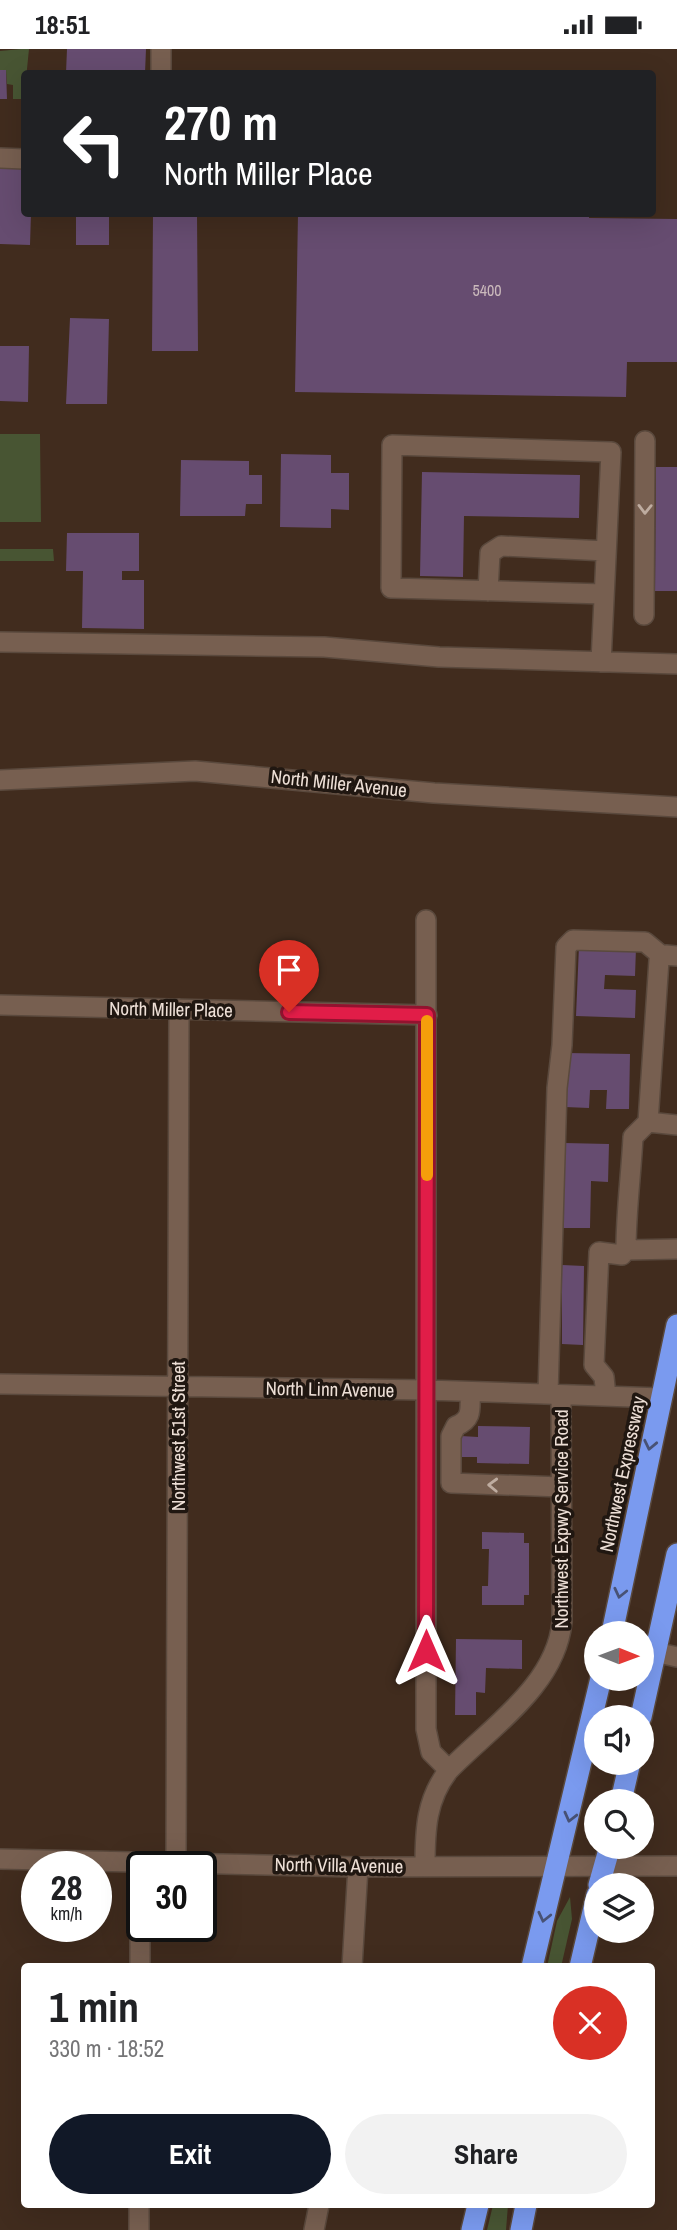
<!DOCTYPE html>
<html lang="en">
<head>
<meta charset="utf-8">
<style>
  :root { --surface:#fff; --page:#f2f2f2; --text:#202124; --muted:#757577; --accent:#111827 }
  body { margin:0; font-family:"Archivo Narrow",sans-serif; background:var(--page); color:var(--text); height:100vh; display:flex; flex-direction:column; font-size:26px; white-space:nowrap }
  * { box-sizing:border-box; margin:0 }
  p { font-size:23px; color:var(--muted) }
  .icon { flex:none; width:38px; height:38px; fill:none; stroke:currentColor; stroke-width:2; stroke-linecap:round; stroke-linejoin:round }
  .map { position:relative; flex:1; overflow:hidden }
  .sheet { position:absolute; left:21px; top:1914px; width:634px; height:245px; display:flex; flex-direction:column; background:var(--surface); border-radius:7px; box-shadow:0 7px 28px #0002 }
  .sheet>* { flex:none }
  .banner { position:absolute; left:21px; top:21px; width:635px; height:147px; border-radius:7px; box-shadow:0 7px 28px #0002; background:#202124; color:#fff; overflow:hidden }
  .needle { width:46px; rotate:91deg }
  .buttons { position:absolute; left:584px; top:1572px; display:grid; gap:14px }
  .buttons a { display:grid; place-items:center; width:70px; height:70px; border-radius:50%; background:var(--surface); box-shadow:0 7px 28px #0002; font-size:35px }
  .speed { position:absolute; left:21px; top:1802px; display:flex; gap:14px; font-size:35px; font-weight:700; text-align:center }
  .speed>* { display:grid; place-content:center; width:91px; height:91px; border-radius:50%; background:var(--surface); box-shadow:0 7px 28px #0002; line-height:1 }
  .speed small { font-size:18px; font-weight:400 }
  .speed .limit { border:4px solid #111; border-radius:10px; background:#fff; color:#111 }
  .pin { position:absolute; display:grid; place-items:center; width:60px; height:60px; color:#fff; margin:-72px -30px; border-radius:50% 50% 50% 0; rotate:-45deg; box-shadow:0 0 7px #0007 }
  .pin .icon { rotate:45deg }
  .me { position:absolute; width:77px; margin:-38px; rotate:0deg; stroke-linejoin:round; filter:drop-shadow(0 0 5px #0008) }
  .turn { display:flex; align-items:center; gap:24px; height:147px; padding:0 28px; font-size:32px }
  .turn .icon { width:91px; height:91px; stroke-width:2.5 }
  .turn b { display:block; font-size:49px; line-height:60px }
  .round { display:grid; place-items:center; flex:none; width:74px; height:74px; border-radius:37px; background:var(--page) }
  .summary { display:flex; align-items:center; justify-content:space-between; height:119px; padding:0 28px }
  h1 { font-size:42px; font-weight:700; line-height:52px }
  .primary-button { display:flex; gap:14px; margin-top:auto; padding:14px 28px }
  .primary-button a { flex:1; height:80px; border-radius:42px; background:var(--accent); color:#fff; font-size:28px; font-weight:700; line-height:80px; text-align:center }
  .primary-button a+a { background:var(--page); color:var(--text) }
  .status { display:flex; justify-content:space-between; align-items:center; height:49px; padding:0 35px; background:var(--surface); direction:ltr }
  .status svg { height:19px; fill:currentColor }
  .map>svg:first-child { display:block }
  .green { fill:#485533 }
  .building { fill:#664c70 }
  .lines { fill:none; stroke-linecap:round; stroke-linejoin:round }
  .minor-casing { stroke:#5a493d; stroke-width:22 }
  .highway-casing { stroke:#5a493d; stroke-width:24 }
  .path { stroke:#968579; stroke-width:2.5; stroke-dasharray:3.5 5; stroke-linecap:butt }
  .minor { stroke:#775f50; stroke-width:19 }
  .highway { stroke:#7a9aef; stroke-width:21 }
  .oneway { stroke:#beaca0 }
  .oneway2 { stroke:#485275 }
  .route-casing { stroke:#92132f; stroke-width:18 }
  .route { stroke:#e11d48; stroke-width:12 }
  .slow { stroke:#f59e0b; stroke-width:12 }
  .labels { text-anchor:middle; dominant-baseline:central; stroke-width:7; stroke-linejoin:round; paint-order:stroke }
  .number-label { font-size:16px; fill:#cbbabc }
  .street-label { font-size:19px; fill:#eddfd6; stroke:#201711 }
</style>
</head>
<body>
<div class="status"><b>18:51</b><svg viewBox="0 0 49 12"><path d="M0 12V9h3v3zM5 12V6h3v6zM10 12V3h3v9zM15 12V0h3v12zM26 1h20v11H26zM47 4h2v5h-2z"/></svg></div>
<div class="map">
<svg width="677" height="2181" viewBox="0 0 677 2181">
  <rect width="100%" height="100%" fill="#412c1e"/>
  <path class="green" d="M21,0h8l-5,50h-11v-14l-6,-1 -1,-14h-6v-19z
    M0,385h40l1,88h-41z
    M0,500h53l1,12h-54z
    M570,1848l2,22 -11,48h-14l10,-46z
    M493,2156h15l-2,25h-19z"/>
  <path class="building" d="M67,0h79l-1,24h-79z
    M0,21h6l1,29h-7z
    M0,120h24v44h7l-1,32 -30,-1z
    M76,164h33v32h-33z
    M153,164h44l1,138h-46z
    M298,164h291v5l88,1v143h-50l-1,35 -331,-5z
    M70,269l39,1 -2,85h-41z
    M0,297h29l-1,56 -28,-1z
    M281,405l50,1v18h18v37l-18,-1v19l-51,-1z
    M181,411l68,1v14h13v29h-16l-1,12h-65z
    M656,418h21v124h-22z
    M422,423l158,3 -1,43 -115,-2 -1,61 -43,-1z
    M67,484h72v38h-17v9h22v49l-62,-1 1,-57h-17z
    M579,897l57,2 -1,28 -30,-1 -1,14 32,1 -1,28 -59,-2z
    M567,1004l63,1 -1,55h-23l1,-19h-17l-1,18 -24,-1z
    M565,1094l44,1 -1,38 -17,-1 -1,47h-27z
    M562,1216l22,1 -1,79 -21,-1z
    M478,1377l52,1 -1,37 -52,-1v-6h-17l1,-21 17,1z
    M482,1483l42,1v10h5v52h-5v10h-42v-19h6l1,-37h-7z
    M456,1590l66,1v29l-36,-1 -1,25 -9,-1v23h-21z"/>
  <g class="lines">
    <g class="minor-casing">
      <path id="minor" d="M161,24v-24
        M0,109l24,1
        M488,542l2,-38 11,-7 105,5
        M644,566l1,-174
        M0,593l324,5 115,10 238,7
        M601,613l10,-210 -219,-7 -1,143 213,6
        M0,731l195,-9 239,22 243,14
        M0,956l427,10
        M648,1073l29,3
        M626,1201l51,-1
        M0,1335l427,6 234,8
        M470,1343c0,17 3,27 -14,34l-5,10v47l110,4
        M548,1345l9,-306 5,-43 4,-98 7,-7 72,2 17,14
        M606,1347l-2,-19 -10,-12 5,-113 23,3 4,-5c0,-39 5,-74 7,-113l15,-15 11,-162 7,-5 11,1
        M655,1603l22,5
        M449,1721c42,-43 107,-85 113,-148l-1,-227
        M0,1810l358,8 319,-1
        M176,1814l3,-854
        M425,1817c0,-36 1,-67 24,-96l-18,-18 -5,-23v-809
        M140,1918v-105
        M352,1918l6,-100
        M139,2181v-25
        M314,2181l5,-25"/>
    </g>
    <g class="highway-casing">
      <path id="highway" d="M612,1584l65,-308
        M641,1668l36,-163
        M621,1752l9,-39
        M599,1836l11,-39
        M532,1918l69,-289
        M580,1918l17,-72
        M472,2181l6,-25
        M521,2181l5,-25"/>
    </g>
    <path class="path" d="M590,1775h7"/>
    <use href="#minor" class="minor"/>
    <use href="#highway" class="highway"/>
  </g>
  <defs><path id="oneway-chevron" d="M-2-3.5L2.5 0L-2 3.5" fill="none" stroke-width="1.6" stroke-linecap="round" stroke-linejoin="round" transform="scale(1.75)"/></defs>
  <g class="oneway">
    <use href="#oneway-chevron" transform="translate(645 460) rotate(91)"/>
    <use href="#oneway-chevron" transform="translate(493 1436) rotate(-178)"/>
  </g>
  <g class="oneway2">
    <use href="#oneway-chevron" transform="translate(650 1396) rotate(102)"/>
    <use href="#oneway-chevron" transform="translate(620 1544) rotate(103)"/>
    <use href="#oneway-chevron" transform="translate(570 1768) rotate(104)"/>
    <use href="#oneway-chevron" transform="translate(544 1868) rotate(103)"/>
  </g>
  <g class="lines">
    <g class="route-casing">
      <path id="route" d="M289,963l138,3 -1,636"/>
    </g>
    <use href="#route" class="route"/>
    <path class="slow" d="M427,972v154"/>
  </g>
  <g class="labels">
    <g class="number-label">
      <text x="487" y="241">5400</text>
    </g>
    <g class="street-label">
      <text transform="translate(339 734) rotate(6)">North Miller Avenue</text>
      <text transform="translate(171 960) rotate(1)">North Miller Place</text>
      <text transform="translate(330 1340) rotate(1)">North Linn Avenue</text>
      <text transform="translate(178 1387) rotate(-90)">Northwest 51st Street</text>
      <text transform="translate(622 1425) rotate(-78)">Northwest Expressway</text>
      <text transform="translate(561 1470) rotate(-90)">Northwest Expwy Service Road</text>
      <text transform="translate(339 1816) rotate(1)">North Villa Avenue</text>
    </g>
  </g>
</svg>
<div class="buttons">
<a><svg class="needle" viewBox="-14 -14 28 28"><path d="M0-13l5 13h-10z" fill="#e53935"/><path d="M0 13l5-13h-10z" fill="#757577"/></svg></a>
<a><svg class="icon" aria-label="sound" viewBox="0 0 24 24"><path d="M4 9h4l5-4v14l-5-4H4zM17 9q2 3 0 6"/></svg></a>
<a><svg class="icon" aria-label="search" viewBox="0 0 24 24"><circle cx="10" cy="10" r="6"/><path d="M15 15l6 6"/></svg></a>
<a><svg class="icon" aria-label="layers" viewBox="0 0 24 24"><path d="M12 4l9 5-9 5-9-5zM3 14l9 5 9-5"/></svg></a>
</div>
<div class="speed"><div>28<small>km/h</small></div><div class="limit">30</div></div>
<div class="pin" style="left:289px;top:963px;background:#d93025"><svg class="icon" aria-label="arrive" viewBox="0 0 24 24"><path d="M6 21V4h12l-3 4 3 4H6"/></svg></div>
<svg class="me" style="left:426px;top:1602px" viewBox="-20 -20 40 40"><path d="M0-17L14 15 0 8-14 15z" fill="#e11d48" stroke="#fff" stroke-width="4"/></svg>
<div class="banner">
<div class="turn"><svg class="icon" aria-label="left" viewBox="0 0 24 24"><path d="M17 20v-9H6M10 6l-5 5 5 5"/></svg><div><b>270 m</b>North Miller Place</div></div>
</div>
<section class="sheet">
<div class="summary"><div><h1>1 min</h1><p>330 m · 18:52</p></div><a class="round" style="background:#d93025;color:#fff"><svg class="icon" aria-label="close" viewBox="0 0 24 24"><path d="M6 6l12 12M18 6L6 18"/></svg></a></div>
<div class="primary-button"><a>Exit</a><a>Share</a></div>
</section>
</div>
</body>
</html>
